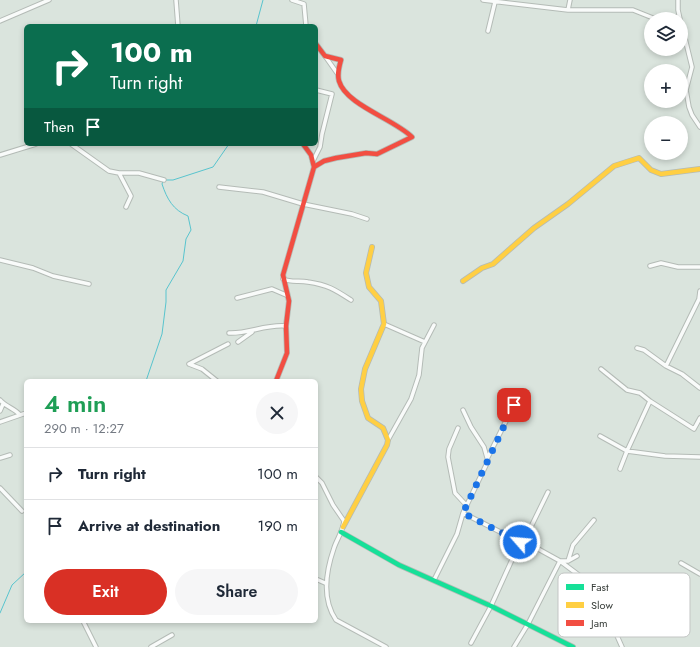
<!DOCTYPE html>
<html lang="en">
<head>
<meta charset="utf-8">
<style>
  :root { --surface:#fff; --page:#f6f6f7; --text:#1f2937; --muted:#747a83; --line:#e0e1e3; --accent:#d93025 }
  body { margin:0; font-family:Jost,sans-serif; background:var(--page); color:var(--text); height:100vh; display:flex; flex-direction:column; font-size:15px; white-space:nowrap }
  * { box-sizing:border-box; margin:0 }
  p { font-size:13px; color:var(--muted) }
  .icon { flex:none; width:22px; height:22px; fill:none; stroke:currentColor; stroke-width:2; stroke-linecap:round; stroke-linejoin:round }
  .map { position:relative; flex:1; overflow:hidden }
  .side { position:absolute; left:24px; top:379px; width:294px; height:244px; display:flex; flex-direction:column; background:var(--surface); border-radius:6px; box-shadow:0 2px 6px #0003 }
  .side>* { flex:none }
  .hud { position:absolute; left:24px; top:24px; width:294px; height:122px; border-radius:6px; box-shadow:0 2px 6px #0003; background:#0b6e4f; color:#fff; overflow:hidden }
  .controls { position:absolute; left:644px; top:12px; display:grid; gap:8px }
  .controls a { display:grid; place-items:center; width:44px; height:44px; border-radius:50%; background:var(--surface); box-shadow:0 2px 6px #0003; font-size:20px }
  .pin { position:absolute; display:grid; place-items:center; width:34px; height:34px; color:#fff; margin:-17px; border-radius:8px; box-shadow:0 2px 6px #0006 }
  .me { position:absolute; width:44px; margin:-22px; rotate:297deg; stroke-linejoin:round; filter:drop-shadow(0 0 3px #0008) }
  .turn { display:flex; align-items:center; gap:14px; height:84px; padding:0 20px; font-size:18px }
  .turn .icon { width:52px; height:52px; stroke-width:2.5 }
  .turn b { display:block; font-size:28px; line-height:34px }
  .then { display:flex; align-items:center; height:38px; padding:0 20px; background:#0003; gap:8px; font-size:15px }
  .round { display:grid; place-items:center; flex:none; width:42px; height:42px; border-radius:21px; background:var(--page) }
  .headline { display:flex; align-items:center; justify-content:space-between; height:68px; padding:0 20px }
  h1 { font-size:24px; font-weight:600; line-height:30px; color:#1e9e55 }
  .action { display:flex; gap:8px; margin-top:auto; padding:8px 20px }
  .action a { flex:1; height:46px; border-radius:24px; background:var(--accent); color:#fff; font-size:16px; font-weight:600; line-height:46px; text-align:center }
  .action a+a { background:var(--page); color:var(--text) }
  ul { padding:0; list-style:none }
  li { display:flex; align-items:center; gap:12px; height:52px; padding:0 20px; border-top:1px solid var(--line) }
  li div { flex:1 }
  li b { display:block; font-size:15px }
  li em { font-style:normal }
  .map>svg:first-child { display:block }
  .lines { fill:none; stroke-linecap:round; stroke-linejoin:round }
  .stream { stroke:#58c4ce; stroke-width:1 }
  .street-casing { stroke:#b4bbb6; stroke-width:5.5 }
  .fast-casing { stroke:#b4bbb6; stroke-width:6 }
  .slow-casing { stroke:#b4bbb6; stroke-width:6 }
  .jam-casing { stroke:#b4bbb6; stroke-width:6 }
  .street { stroke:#f9fbfa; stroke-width:3.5 }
  .fast { stroke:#16e098; stroke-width:4.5 }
  .slow { stroke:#ffcf43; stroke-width:4.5 }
  .jam { stroke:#f24e42; stroke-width:4.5 }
  .route { stroke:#1a73e8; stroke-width:7; stroke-dasharray:0 12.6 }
  .key { fill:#fff; stroke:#c3c5c4; stroke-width:1 }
  .key-label { font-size:11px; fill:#383e3a }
</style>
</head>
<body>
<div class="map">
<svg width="700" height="647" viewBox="0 0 700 647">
  <rect width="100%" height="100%" fill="#dae4dd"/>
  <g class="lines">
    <path class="stream" d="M256,26l7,-26
      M166,180h7l40,-13 16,-23
      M146,381l16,-47 4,-32v-12l17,-29 3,-22 5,-9 -3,-14c-15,-6 -21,-17 -26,-32l1,-3
      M0,613l12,-28 14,-13"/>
    <g class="street-casing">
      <path id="street" d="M176,0l2,26
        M292,0l12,4 2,22
        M483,0l85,10 2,-10
        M678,0v10l2,9
        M568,10h65l20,8 12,1
        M666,19l13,-3
        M0,21l49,-21
        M681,22l11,45 -6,23 3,17 3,8 8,12
        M488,31l7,-29
        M325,56l12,17
        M71,144l38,27 10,2h20l25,7
        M0,155l36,-11
        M313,161l7,-14 2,-13 10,-40 -16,-4
        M119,173l12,23 -5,11
        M219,187l44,5 40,12 49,10 15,5
        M0,260l33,8 20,8 36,8
        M650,266l11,-3 17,4h22
        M283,279c9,4 16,1 25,3 20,3 26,7 43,18
        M237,298l35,-9 14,6
        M384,324l41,18
        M229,333c19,1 37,-9 57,-7
        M238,342l14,-10
        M637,348l7,2 22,16 16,8 18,14
        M189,364l39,-20
        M189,364l13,5 15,12
        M666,366l33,-67 1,-8
        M601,369l26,21 13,3 10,8
        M0,400c6,7 14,8 20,15
        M0,411l3,-7
        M0,422l26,-9
        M458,428l-9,21 -1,8 7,36 12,13
        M600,436l27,15 38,5 35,1
        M388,440l23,-41 8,-24 3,-27 12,-23
        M488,457l26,-52 -9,-9
        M0,458l10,-3
        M620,469l7,-18 23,-50 44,28 6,-11
        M316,477l6,6 11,22 11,16c-1,10 -7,18 -10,27 -8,23 -13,50 2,72l50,27
        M0,488l22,23
        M463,513l57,29
        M522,540l38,21h8l9,-5
        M568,561l5,-16 21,-25
        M681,563l19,11
        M316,579l9,4
        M434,580l23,-46 6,-21 25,-52 -4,-14 -13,-20 -8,-17
        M83,621l13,26
        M471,643l20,-37 29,-64 7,-7 21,-43
        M151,647l21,-12
        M514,647l14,-23 32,-63 36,27 26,59"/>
    </g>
    <g class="fast-casing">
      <path id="fast" d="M341,532l58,33 92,41 82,41"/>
    </g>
    <g class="slow-casing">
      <path id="slow" d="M463,281l19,-13 11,-4 41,-36 34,-24 46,-38 25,-8 12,12 10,4 39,-5
        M343,527l44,-82 1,-5 -5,-12 -15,-10 -6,-17 -1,-12 4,-20 19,-45 -3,-23 -12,-14 -3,-14 6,-26"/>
    </g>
    <g class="jam-casing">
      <path id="jam" d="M314,167l10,-6 12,-3 30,-5 11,1 35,-17c-18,-18 -66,-32 -73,-56 -2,-7 0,-14 2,-21l-16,-4 -9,-12
        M276,381l11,-28 -1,-27 3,-25 -6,-26 31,-108 -3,-12 -8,-11"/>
    </g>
    <use href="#street" class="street"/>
    <use href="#fast" class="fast"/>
    <use href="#slow" class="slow"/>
    <use href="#jam" class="jam"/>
  </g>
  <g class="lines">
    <path class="route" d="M514,405l-51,108 57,29"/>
  </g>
  <rect x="558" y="573" width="132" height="64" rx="6" class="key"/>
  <rect x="566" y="584" width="18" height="6" fill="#16e098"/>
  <rect x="566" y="602" width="18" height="6" fill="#ffcf43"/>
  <rect x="566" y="620" width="18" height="6" fill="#f24e42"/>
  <g class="key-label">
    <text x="591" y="591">Fast</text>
    <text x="591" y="609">Slow</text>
    <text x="591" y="627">Jam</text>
  </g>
</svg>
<div class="controls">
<a><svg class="icon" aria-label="layers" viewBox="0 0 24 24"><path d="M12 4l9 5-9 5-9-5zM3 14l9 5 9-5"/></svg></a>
<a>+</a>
<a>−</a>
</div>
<div class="pin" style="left:514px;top:405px;background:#d93025"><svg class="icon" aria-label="arrive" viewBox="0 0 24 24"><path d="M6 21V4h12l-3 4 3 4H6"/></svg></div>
<svg class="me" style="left:520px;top:542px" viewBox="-20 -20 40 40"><circle r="17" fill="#1a73e8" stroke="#fff" stroke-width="3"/><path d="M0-11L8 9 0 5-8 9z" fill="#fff"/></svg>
<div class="hud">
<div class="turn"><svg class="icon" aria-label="right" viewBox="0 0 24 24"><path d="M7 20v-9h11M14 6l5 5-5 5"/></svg><div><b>100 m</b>Turn right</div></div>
<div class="then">Then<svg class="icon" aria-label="arrive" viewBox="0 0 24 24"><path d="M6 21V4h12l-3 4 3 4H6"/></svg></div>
</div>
<section class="side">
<div class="headline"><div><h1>4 min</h1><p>290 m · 12:27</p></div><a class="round"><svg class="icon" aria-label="close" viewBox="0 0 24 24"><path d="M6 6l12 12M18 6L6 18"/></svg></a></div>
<ul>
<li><svg class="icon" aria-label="right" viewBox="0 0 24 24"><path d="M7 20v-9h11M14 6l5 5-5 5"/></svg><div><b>Turn right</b></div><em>100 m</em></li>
<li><svg class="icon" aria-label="arrive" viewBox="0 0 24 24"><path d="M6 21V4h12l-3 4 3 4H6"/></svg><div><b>Arrive at destination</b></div><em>190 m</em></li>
</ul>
<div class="action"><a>Exit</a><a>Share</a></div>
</section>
</div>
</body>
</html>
